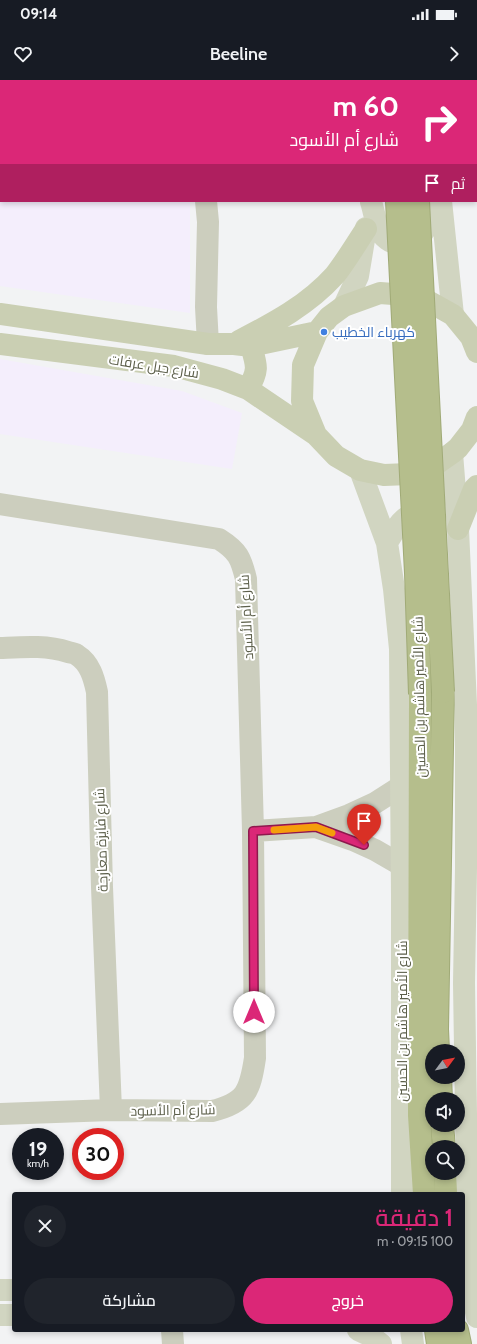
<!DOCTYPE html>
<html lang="ar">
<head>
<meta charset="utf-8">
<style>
  :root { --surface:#171b24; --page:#20242c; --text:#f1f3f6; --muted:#9ea1a6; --accent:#db2777 }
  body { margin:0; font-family:Cabin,Cairo,sans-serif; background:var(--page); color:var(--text); direction:rtl; height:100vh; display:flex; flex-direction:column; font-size:15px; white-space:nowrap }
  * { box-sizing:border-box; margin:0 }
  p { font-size:13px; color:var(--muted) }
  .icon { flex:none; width:22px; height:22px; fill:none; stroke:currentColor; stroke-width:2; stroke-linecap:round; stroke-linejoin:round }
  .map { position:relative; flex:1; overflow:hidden; direction:ltr }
  .drawer { position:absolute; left:12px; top:1112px; width:453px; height:140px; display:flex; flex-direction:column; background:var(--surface); border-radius:4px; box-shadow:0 2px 6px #0003; direction:rtl }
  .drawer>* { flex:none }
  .top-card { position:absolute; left:0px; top:0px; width:477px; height:122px; box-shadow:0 2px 6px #0003; direction:rtl; background:#db2777; color:#fff; overflow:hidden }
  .needle { width:26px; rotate:58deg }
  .buttons { position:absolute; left:425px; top:964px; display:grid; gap:8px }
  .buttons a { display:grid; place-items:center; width:40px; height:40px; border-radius:50%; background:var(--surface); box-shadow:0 2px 6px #0003; font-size:20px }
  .speed { position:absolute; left:12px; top:1048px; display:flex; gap:8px; font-size:20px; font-weight:700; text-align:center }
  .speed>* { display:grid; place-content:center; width:52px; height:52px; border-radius:50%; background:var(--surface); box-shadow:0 2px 6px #0003; line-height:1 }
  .speed small { font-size:10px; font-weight:400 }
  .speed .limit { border:6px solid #d22; background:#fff; color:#111 }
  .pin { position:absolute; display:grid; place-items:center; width:34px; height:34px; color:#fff; margin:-41px -17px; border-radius:50% 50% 50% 0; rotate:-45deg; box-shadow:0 0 4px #0007 }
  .pin .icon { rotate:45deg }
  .me { position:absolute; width:44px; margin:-22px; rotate:0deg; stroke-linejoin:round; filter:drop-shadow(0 0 3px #0008) }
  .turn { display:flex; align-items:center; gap:14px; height:84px; padding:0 12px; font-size:18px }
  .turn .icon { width:52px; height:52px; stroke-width:2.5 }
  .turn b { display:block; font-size:28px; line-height:34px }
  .then { display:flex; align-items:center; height:38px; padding:0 12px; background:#0003; gap:8px; font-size:15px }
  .round { display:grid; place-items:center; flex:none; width:42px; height:42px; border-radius:21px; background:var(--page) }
  .summary { display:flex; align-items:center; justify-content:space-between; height:68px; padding:0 12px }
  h1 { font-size:24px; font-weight:600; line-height:30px; color:var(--accent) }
  .primary-button { display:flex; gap:8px; margin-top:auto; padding:8px 12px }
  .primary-button a { flex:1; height:46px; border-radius:24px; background:var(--accent); color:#fff; font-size:16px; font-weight:600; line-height:46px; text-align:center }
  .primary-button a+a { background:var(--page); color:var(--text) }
  .status { display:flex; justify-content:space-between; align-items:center; height:28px; padding:0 20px; background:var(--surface); direction:ltr }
  .status svg { height:11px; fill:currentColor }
  header { display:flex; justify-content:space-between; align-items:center; height:52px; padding:0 12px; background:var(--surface); font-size:18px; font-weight:600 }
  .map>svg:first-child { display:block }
  .commercial { fill:#f4eefc }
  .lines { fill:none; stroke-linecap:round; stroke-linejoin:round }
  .highway-casing { stroke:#a0aa77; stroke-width:24 }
  .street { stroke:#cccebe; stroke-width:22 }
  .secondary { stroke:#d1d5c1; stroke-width:22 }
  .primary { stroke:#cacfb3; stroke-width:22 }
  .highway { stroke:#b5be8c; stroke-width:22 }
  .highway-bridge-casing { stroke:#a0aa77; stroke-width:24; stroke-linecap:butt }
  .highway-bridge { stroke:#b5be8c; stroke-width:22 }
  .route-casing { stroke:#8e194d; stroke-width:10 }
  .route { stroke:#db2777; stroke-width:7 }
  .slow { stroke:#f59e0b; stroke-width:7 }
  .shop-dot { fill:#3f7fe0; stroke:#fff; stroke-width:1.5 }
  .labels { text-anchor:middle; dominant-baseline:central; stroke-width:4; stroke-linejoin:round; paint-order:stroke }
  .shop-label { font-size:14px; fill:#366cbe; stroke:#fff; text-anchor:start }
  .street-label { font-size:14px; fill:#5c5f4a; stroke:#fff }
</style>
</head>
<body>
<div class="status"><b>09:14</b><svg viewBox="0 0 49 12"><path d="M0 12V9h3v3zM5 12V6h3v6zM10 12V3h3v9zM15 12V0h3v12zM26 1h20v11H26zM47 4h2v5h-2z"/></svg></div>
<header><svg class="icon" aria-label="forward" viewBox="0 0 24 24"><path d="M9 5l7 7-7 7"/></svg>Beeline<svg class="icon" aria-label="heart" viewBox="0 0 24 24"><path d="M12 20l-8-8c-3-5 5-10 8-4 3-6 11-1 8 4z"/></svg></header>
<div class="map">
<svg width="477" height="1264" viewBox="0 0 477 1264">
  <rect width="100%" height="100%" fill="#f2f3f4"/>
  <path class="commercial" d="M0,39h1v82h189v112l-190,-27z
    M0,279l182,32 60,22 -10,56 -232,-35z"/>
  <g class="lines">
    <g class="highway-casing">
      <path id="highway" d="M395,1v-1
        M417,1v-1
        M420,614l-1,421 5,79
        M438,971l-1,-22 6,-337
        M440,997l1,22
        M442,1045l2,22
        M445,1093l1,21
        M436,1250l2,14
        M457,1250l3,14"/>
    </g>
    <path class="street" d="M196,0v1
      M0,30h1
      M206,121l2,21 -2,85 2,37
      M0,424l219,35c19,12 22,19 27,40l7,252 2,227c-5,33 -9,45 -43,53l-101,-1 -111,4
      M0,568c23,-1 46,-3 68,4 3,1 7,1 9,3 13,8 17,23 20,37l5,195 9,223
      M316,747l37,13 22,10 26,15
      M253,751l63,-4 33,-12 26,-12 25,-16
      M172,1250l1,14"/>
    <path class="secondary" d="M439,0v1
      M373,1v-1
      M441,121l12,114
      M371,122c3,9 4,19 8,27 8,18 31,20 43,5 7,-10 11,-23 17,-33
      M344,226l14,-30 8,-48
      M452,373l6,76 8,176v163l-2,115 3,196 1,60 5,58 4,20
      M360,390l27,73 7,46 6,60 2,246v299
      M387,463c10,-17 19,-35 42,-28
      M0,1210h14
      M0,1235h14
      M358,1250l13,6 10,8
      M411,1250l2,14"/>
    <path class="primary" d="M0,234l208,30h26l17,2 66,-14
      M239,261c35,-18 69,-36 96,-66 11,-14 21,-31 31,-46
      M0,264l174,22 48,13 26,10 68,46
      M477,272l-6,-15 -18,-22 -34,-19 -39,-3 -36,13 -15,11 -12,15 -14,33 -1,36 14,34 20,21 24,14 24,5 25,-1 23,-7 20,-14 6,-5 14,-18 5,-13
      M248,309c11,-19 9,-23 3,-43
      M458,449l16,-40 3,-3"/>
    <use href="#highway" class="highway"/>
    <g class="highway-bridge-casing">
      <path id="highway-bridge" d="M397,121l19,372 4,121
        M418,121l25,491"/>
    </g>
    <use href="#highway-bridge" class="highway-bridge"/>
  </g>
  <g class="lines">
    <g class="route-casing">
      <path id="route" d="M254,932l-1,-181 63,-4 48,18"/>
    </g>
    <use href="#route" class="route"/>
    <path class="slow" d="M274,750l42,-3 16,6"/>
  </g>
  <circle class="shop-dot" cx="324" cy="252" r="4"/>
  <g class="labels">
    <g class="shop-label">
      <text x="332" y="252">كهرباء الخطيب</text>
    </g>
    <g class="street-label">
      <text transform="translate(154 286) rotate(9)">شارع جبل عرفات</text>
      <text transform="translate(246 537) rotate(-93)">شارع أم الأسود</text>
      <text transform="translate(419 617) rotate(-91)">شارع الأمير هاشم بن الحسين</text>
      <text transform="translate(101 760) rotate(-92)">شارع فايزة معارجة</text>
      <text transform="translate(402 941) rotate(-90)">شارع الأمير هاشم بن الحسين</text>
      <text transform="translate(173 1030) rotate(-1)">شارع أم الأسود</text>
    </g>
  </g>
</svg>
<div class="buttons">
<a><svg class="needle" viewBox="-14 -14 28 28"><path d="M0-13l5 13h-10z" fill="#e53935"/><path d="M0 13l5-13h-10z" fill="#9ea1a6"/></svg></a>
<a><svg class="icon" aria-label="sound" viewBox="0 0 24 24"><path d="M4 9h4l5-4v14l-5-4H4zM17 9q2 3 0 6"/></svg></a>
<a><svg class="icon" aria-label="search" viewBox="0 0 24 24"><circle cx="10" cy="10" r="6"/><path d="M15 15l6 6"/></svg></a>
</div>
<div class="speed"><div>19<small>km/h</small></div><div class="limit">30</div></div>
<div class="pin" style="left:364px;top:765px;background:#d93025"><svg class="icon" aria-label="arrive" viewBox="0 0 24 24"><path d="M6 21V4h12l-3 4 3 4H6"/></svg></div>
<svg class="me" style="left:254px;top:932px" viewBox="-20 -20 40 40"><circle r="19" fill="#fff"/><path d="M0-13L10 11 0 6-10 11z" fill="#db2777"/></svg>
<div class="top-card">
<div class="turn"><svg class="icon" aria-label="right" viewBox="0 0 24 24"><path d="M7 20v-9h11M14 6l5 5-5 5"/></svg><div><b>60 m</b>شارع أم الأسود</div></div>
<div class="then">ثم<svg class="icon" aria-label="arrive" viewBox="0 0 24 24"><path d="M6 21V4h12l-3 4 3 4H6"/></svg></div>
</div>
<section class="drawer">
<div class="summary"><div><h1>1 دقيقة</h1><p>100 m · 09:15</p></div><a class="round"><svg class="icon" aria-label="close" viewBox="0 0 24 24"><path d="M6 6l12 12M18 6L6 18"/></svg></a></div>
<div class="primary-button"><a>خروج</a><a>مشاركة</a></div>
</section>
</div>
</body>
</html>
